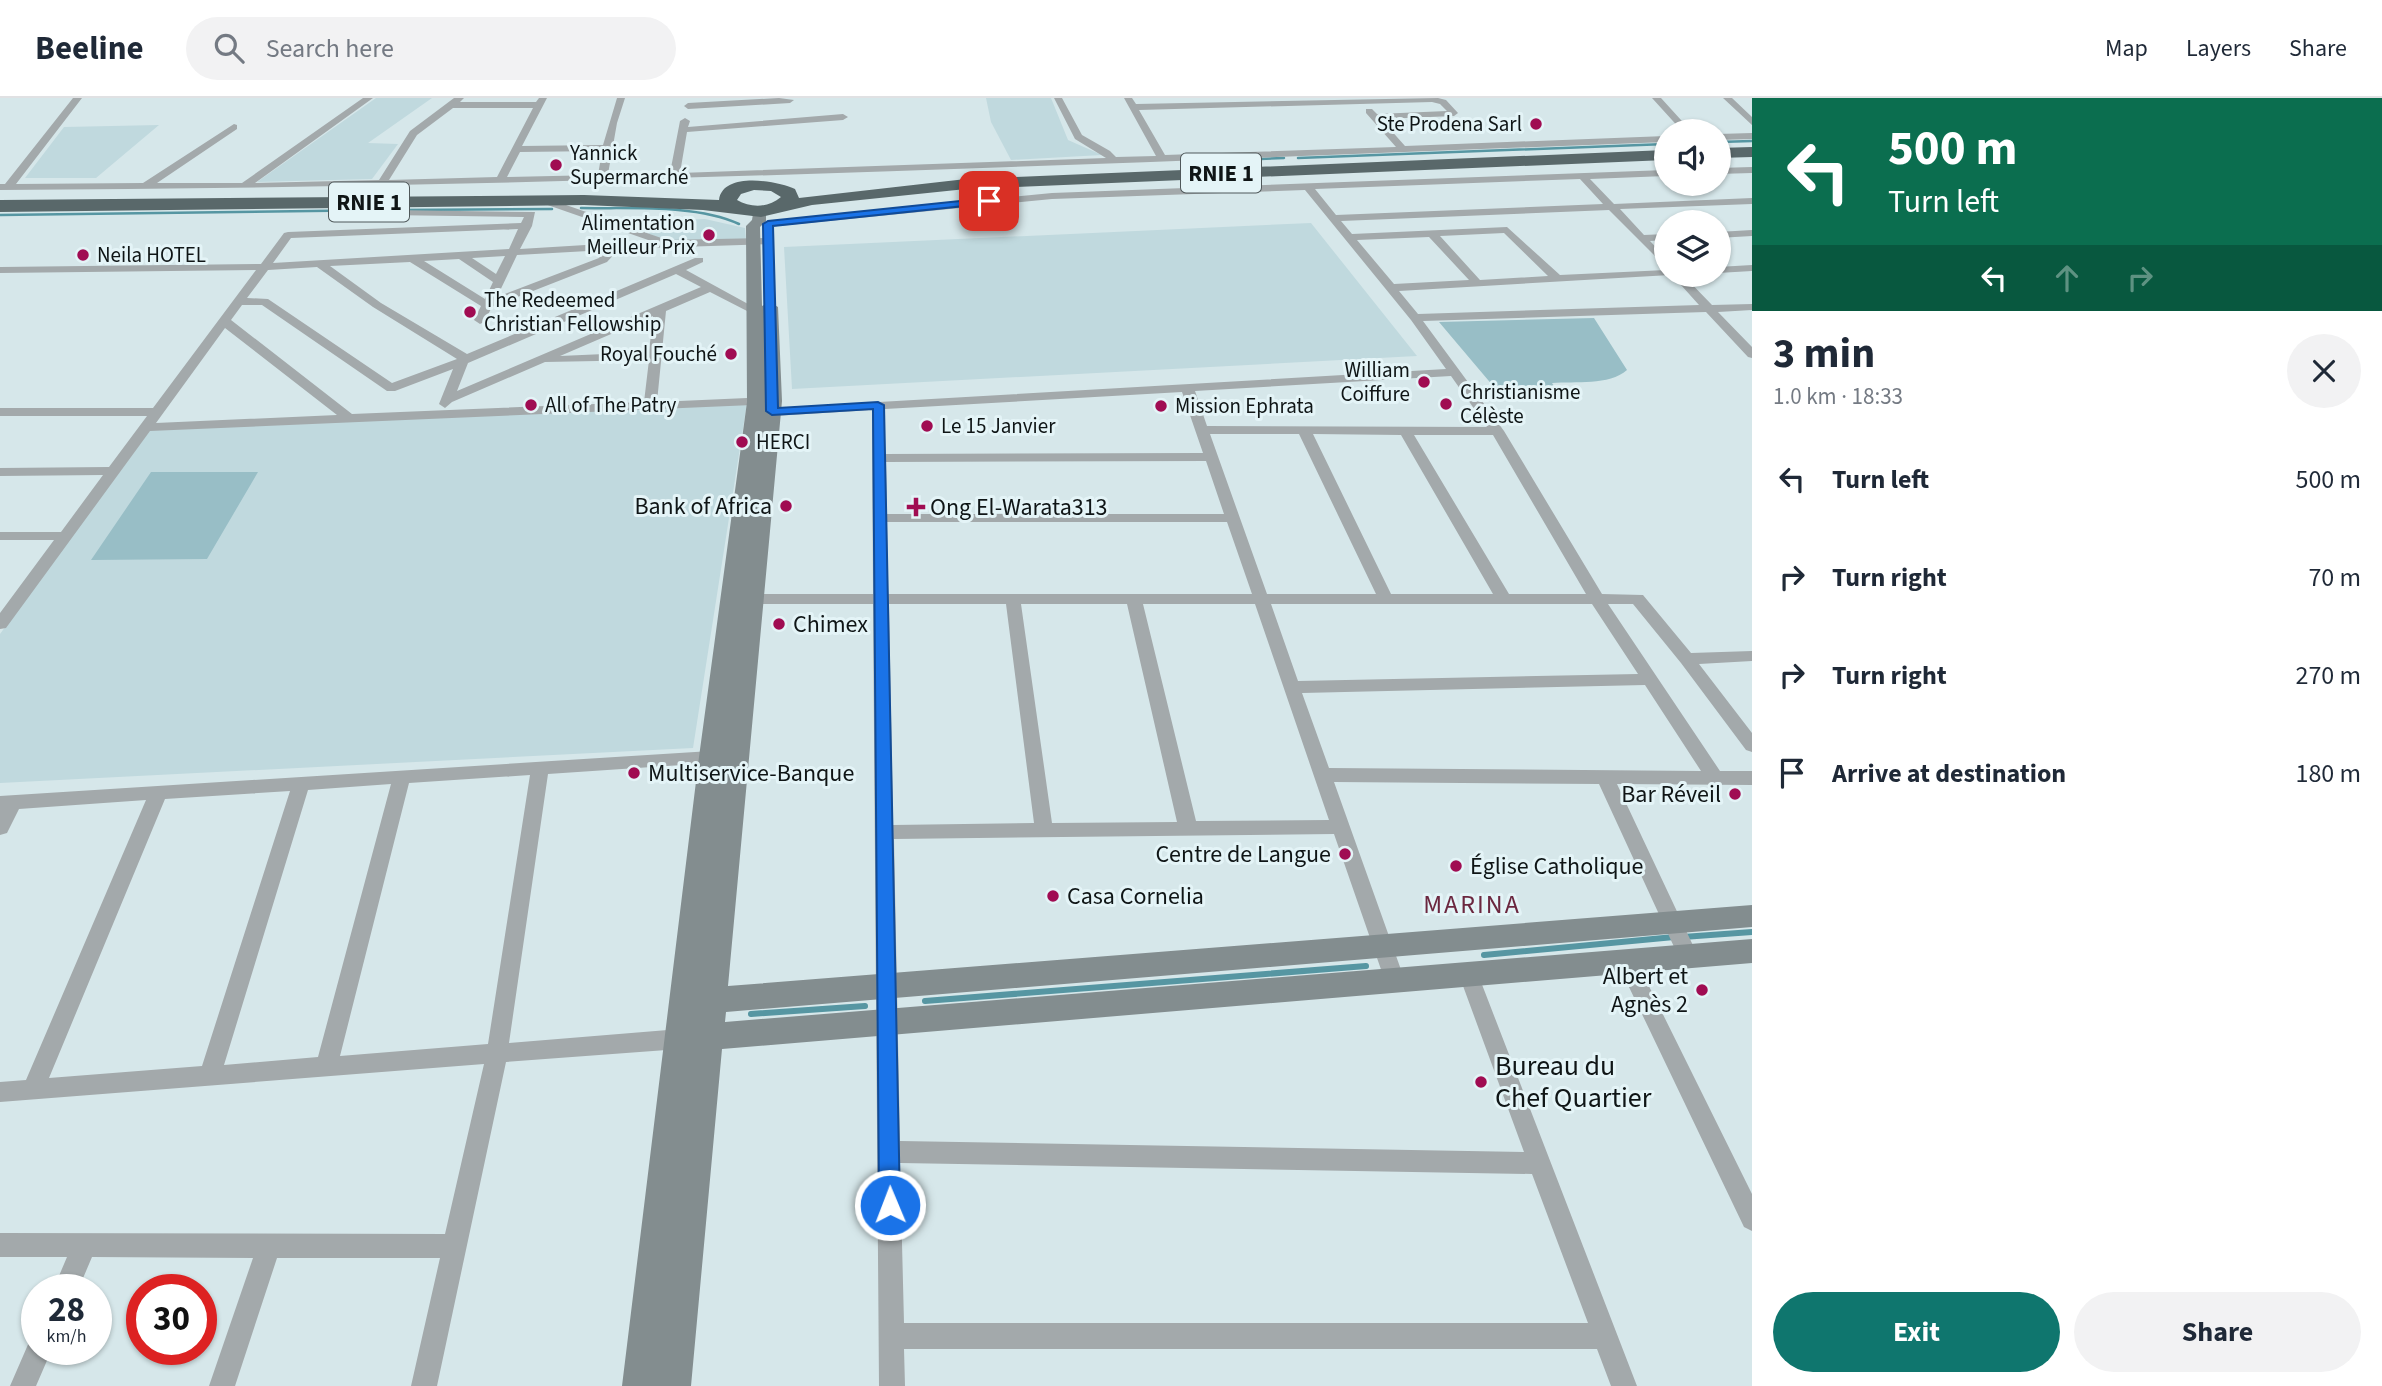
<!DOCTYPE html>
<html lang="en">
<head>
<meta charset="utf-8">
<style>
  :root { --surface:#fff; --page:#f2f2f3; --text:#1f2937; --muted:#747a83; --line:#e0e1e3; --accent:#0f766e }
  body { margin:0; font-family:"Source Sans 3",sans-serif; background:var(--page); color:var(--text); height:100vh; display:flex; flex-direction:column; font-size:26px; white-space:nowrap }
  * { box-sizing:border-box; margin:0 }
  p { font-size:23px; color:var(--muted) }
  .icon { flex:none; width:38px; height:38px; fill:none; stroke:currentColor; stroke-width:2; stroke-linecap:round; stroke-linejoin:round }
  .map { position:relative; flex:1; overflow:hidden }
  .details { display:flex; flex-direction:column; background:var(--surface); width:630px }
  .details>* { flex:none }
  .hud { background:#0b6e4f; color:#fff; overflow:hidden }
  .buttons { position:absolute; left:1654px; top:21px; display:grid; gap:14px }
  .buttons a { display:grid; place-items:center; width:77px; height:77px; border-radius:50%; background:var(--surface); box-shadow:0 2px 5px #0004; font-size:35px }
  .speed { position:absolute; left:21px; top:1176px; display:flex; gap:14px; font-size:35px; font-weight:700; text-align:center }
  .speed>* { display:grid; place-content:center; width:91px; height:91px; border-radius:50%; background:var(--surface); box-shadow:0 2px 5px #0004; line-height:1 }
  .speed small { font-size:18px; font-weight:400 }
  .speed .limit { border:10px solid #d22; background:#fff; color:#111 }
  .pin { position:absolute; display:grid; place-items:center; width:60px; height:60px; color:#fff; margin:-30px; border-radius:14px; box-shadow:0 4px 10px #0006 }
  .me { position:absolute; width:77px; margin:-38px; rotate:359deg; stroke-linejoin:round; filter:drop-shadow(0 0 5px #0008) }
  .turn { display:flex; align-items:center; gap:24px; height:147px; padding:0 21px; font-size:32px }
  .turn .icon { width:91px; height:91px; stroke-width:2.5 }
  .turn b { display:block; font-size:49px; line-height:60px }
  .lanes { display:flex; align-items:center; height:66px; padding:0 21px; background:#0003; justify-content:center; gap:35px; direction:ltr }
  .lanes .off { opacity:.35 }
  .round { display:grid; place-items:center; flex:none; width:74px; height:74px; border-radius:37px; background:var(--page) }
  .headline { display:flex; align-items:center; justify-content:space-between; height:119px; padding:0 21px }
  h1 { font-size:42px; font-weight:700; line-height:52px }
  .action { display:flex; gap:14px; margin-top:auto; padding:14px 21px }
  .action a { flex:1; height:80px; border-radius:42px; background:var(--accent); color:#fff; font-size:28px; font-weight:700; line-height:80px; text-align:center }
  .action a+a { background:var(--page); color:var(--text) }
  ul { padding:0; list-style:none }
  li { display:flex; align-items:center; gap:21px; height:98px; padding:0 21px }
  li div { flex:1 }
  li b { display:block; font-size:26px }
  li em { font-style:normal }
  header { display:flex; align-items:center; gap:42px; box-sizing:border-box; height:98px; padding:0 35px; background:var(--surface); border-bottom:2px solid var(--line) }
  header strong { font-size:33px }
  nav { display:flex; gap:38px; margin-inline-start:auto; font-size:24px }
  .search { width:490px; height:63px; background:var(--page); display:flex; align-items:center; gap:18px; box-sizing:border-box; padding:0 24px; border-radius:38px; color:var(--muted); font-size:26px }
  main { display:flex; flex:1; min-height:0 }
  .map>svg:first-child { display:block }
  .built { fill:#c0d9de }
  .green { fill:#98bec6 }
  .lines { fill:none; stroke-linecap:round; stroke-linejoin:round }
  .stream-far1 { stroke:#5696a2; stroke-width:2.5 }
  .stream { stroke:#5696a2; stroke-width:6 }
  .street { fill:#a3a9ab; fill-rule:evenodd }
  .secondary { fill:#838d8f; fill-rule:evenodd }
  .highway { fill:#59686a; fill-rule:evenodd }
  .route { fill:#1a73e8; stroke:#114b97; stroke-width:2 }
  .poi-dot { fill:#a00c52; stroke:#e4f4f7; stroke-width:2.5 }
  .labels { text-anchor:middle; dominant-baseline:central; stroke-width:6; stroke-linejoin:round; paint-order:stroke }
  .far-poi-label { font-size:21px; fill:#0f1516; stroke:#e4f4f7; text-anchor:start }
  .shield { fill:#e4f4f7; stroke:#4f585a; stroke-width:2 }
  .shield-label { font-size:23px; font-weight:bold; fill:#0f1516 }
  .poi-label { font-size:24px; fill:#0f1516; stroke:#e4f4f7; text-anchor:start }
  .neighbourhood-label { font-size:26px; letter-spacing:2px; fill:#6b273f; stroke:#e4f4f7 }
  .near-poi-label { font-size:28px; fill:#0f1516; stroke:#e4f4f7; text-anchor:start }
</style>
</head>
<body>
<header>
<strong>Beeline</strong>
<div class="search"><svg class="icon" aria-label="search" viewBox="0 0 24 24"><circle cx="10" cy="10" r="6"/><path d="M15 15l6 6"/></svg>Search here</div>
<nav><a>Map</a><a>Layers</a><a>Share</a></nav>
</header>
<main>
<div class="map">
<svg width="1752" height="1288" viewBox="0 0 1752 1288">
  <rect width="100%" height="100%" fill="#d6e7ea"/>
  <path class="built" d="M376,0h56l-64,45 30,1 -26,35 -115,3z
    M986,0h65l17,42 34,15 -91,5 -20,-38z
    M159,27l-63,53h-71l39,-51z
    M705,121l40,9 1,12 -78,2 -46,-20z
    M1311,125l106,133 -625,33 -8,-142z
    M747,305l-54,345 -693,35v-149l151,-205z"/>
  <path class="green" d="M1594,220l33,52c-18,16 -52,11 -75,13l2,3 -55,7 -60,-71z
    M151,374h107l-51,87 -116,1z"/>
  <g class="lines">
    <path class="stream-far1" d="M1718,44l34,-1
      M1298,60l368,-14
      M1239,62l45,-2
      M581,110c48,1 115,-4 158,16
      M400,112l152,-1
      M0,117l387,-5"/>
    <path class="stream" d="M1683,839l69,-5
      M1484,857l190,-18
      M925,903l441,-35
      M751,916l114,-8"/>
    <path class="street" d="M73,0h9l-66,86 127,-1 91,-59 3,1v4l-80,54h85l121,-85h10l-118,85 124,-3 31,-49 44,-33h10l-4,4h76l3,-4h8l-25,48 81,-1 14,-47h8l-8,25 -9,51 62,-1 10,-52 5,-3 5,3 -2,6 155,-13 5,3 -5,3 -156,12 -7,41 426,-15 -31,-19 -21,-41h8l20,37 28,16 6,6 40,-1 -32,-58h8l4,6 302,-6 8,2 12,13 -4,3 -73,3 24,27 261,-10v6c-555,21 -1110,46 -1666,48v-6h5zM1432,4l8,2 7,7 -70,3 -5,-5h-6v4l30,34 -231,8 -26,-45zM453,10h80l-36,69 -108,3 28,-45zM602,53l-4,24 -91,2 13,-25z
      M779,0l15,2 -4,3 -102,6 -4,-3 4,-3z
      M1652,0h9l30,33h-9z
      M1723,0h9l20,19v8z
      M1752,35v6l-34,1v-6z
      M1752,69v6l-34,1v-6z
      M1666,72v6l-76,3 24,25 138,-6v6l-132,5 24,26 22,-1v6l-16,1 16,17v9l-57,-57 -268,11 11,13 155,-7 53,48 106,-5v5h4l-271,16 19,23 281,-9 -27,-30h11l29,30 40,-1v6l-34,2 34,35v11l-4,-1 -42,-45 -283,9 81,110 98,163 41,1 48,58 61,-2v10l-53,3 53,69v19l-6,-2 -65,-87 -48,-59h-25l112,167h32v14l-135,-1 81,172 -3,6 -7,3 -7,-3 -82,-178 -265,-2 71,199 -3,6 -7,3 -7,-3 -3,-6 -51,-147 -440,5 6,302 624,11 -65,-177 3,-6 7,-3 7,3 161,417h-26l-14,-37h-693l1,37h-26l-6,-782h-132l-8,-5 8,-5h132l-1,-184 -113,7 -7,-4 7,-4 687,-40 -35,-49 -106,-130 -253,9 -284,28 -5,-3 5,-3 284,-28zM1580,81l23,25 -267,11 -21,-26zM1504,135l44,43 -68,4 -40,-44zM1429,139l40,43 -75,4 -37,-44zM1451,278l36,51 -280,-1 -12,-35zM1182,294l21,61 -318,1v-45zM1210,336h89l77,160h-109zM1313,336l88,1 92,159h-102zM1414,337h79l93,159h-77zM1206,363l18,53h-337l-1,-52zM887,424h340l25,72h-364zM889,506h117l28,219 -141,2zM1021,506h106l50,218 -125,1zM1143,506h112l74,216 -133,1zM1271,506h321l46,70 -340,7zM1645,587l56,86 -372,-3 -27,-75zM900,1065l632,11 56,149h-684z
      M543,99l124,43 101,-2 5,3 -5,3 -149,5 -12,13 -115,45 -8,15 -4,2 -6,-4 7,-14 -71,-44 -80,4 51,37 86,51 228,-96h8v4l-17,8 73,40 -10,2 -39,-20 -44,19 -9,91 113,-5 5,1v6l-625,27 -144,197 -6,1v-16l54,-73h-54v-8h61l42,-57 -103,1v-8l109,-1 38,-51h-147v-8h153l103,-138 -256,3v-6l261,-3 23,-31 4,-1 233,-9 3,-6 -138,-2 -1,-2 5,-3 145,2 -3,14 -12,23 131,-8 -112,-39v-4zM518,131l-9,20 -236,14 18,-25zM606,152l-7,8 -102,39 20,-42zM505,158l-9,18 -24,-16zM459,161l34,23 -8,17 -61,-38zM317,169l56,40 84,52 -65,24 -124,-84 -21,-1 21,-28zM676,176l25,13 -244,104 11,-28zM242,207h20l125,86h8l58,-22 -14,35 6,4 7,-6 93,-40 104,-2 -5,42 -292,12 -121,-94zM653,218l-4,36 -89,4zM225,230l112,87 -181,8z
      M1752,132v6l-34,2v-6z
      M1752,167v6l-34,2v-6z
      M711,653l6,1 3,5 -3,5 -6,1 -163,11 -39,269 171,-14 8,3 3,7 -3,7 -8,3 -174,13 -69,324h-26l29,-128h-163l-42,128h-26l44,-128 -161,-1 -14,33h-25l14,-33h-67v-24l445,1 39,-170 -484,38v-20l26,-2 120,-280 -127,9 -12,24 -7,2v-39zM530,677l-42,269 -148,12 69,-273zM391,686l-73,273 -94,8 84,-275zM290,693l-88,275 -153,12 116,-279z
      M1627,855l7,3 118,238v37l-8,-4 -127,-265 3,-6z
      M37,1239v12h15l-16,37h-26l20,-46z"/>
    <path class="secondary" d="M759,109l7,4v10l-6,6 2,79 8,-4 8,5 4,94 -54,585 1024,-81v22l-1026,85 -1,10 1027,-83v24l-1030,86 -31,337h-69l77,-629 48,-355 -1,-176 6,-6 2,-12z"/>
    <path class="highway" d="M1752,49v10l-34,1v-10z
      M1666,52v10l-700,29 -154,16 -51,12 -58,-7 -119,-5 -584,7v-12l584,-5 135,5c4,-29 58,-19 76,-11l4,9 167,-19zM754,92l17,1 10,6c-13,11 -30,11 -44,3l4,-6z"/>
  </g>
  <path class="route" d="M989,100l4,1v4l-220,23 5,182 100,-6 6,3 16,800 -3,7 -7,3 -8,-3 -3,-7 -6,-796 -101,6 -6,-4 -3,-187 5,-3z"/>
  <g class="poi-dot">
    <circle cx="1536" cy="26" r="7"/>
    <circle cx="556" cy="67" r="7"/>
    <circle cx="709" cy="137" r="7"/>
    <circle cx="83" cy="157" r="7"/>
    <circle cx="470" cy="214" r="7"/>
    <circle cx="731" cy="256" r="7"/>
    <circle cx="1424" cy="284" r="7"/>
    <circle cx="1446" cy="306" r="7"/>
    <circle cx="531" cy="307" r="7"/>
    <circle cx="1161" cy="308" r="7"/>
    <circle cx="927" cy="328" r="7"/>
    <circle cx="742" cy="344" r="7"/>
    <circle cx="786" cy="408" r="7"/>
    <path d="M912.5 398.5h7v7h7v7h-7v7h-7v-7h-7v-7h7z"/>
    <circle cx="779" cy="526" r="7"/>
    <circle cx="634" cy="675" r="7"/>
    <circle cx="1735" cy="696" r="7"/>
    <circle cx="1345" cy="756" r="7"/>
    <circle cx="1456" cy="768" r="7"/>
    <circle cx="1053" cy="798" r="7"/>
    <circle cx="1702" cy="892" r="7"/>
    <circle cx="1481" cy="984" r="7"/>
  </g>
  <g class="labels">
    <g class="far-poi-label">
      <text x="1522" y="26" text-anchor="end">Ste Prodena Sarl</text>
      <text x="570" y="55">Yannick<tspan x="570" dy="24">Supermarché</tspan></text>
      <text x="695" y="125" text-anchor="end">Alimentation<tspan x="695" dy="24">Meilleur Prix</tspan></text>
      <text x="97" y="157">Neila HOTEL</text>
      <text x="484" y="202">The Redeemed<tspan x="484" dy="24">Christian Fellowship</tspan></text>
      <text x="717" y="256" text-anchor="end">Royal Fouché</text>
      <text x="1410" y="272" text-anchor="end">William<tspan x="1410" dy="24">Coiffure</tspan></text>
      <text x="1460" y="294">Christianisme<tspan x="1460" dy="24">Célèste</tspan></text>
      <text x="545" y="307">All of The Patry</text>
      <text x="1175" y="308">Mission Ephrata</text>
      <text x="941" y="328">Le 15 Janvier</text>
      <text x="756" y="344">HERCI</text>
    </g>
    <g class="shield">
      <rect x="1181" y="55.5" width="80" height="39" rx="5"/>
      <rect x="329" y="84.5" width="80" height="39" rx="5"/>
    </g>
    <g class="shield-label">
      <text x="1221" y="75">RNIE 1</text>
      <text x="369" y="104">RNIE 1</text>
    </g>
    <g class="poi-label">
      <text x="772" y="408" text-anchor="end">Bank of Africa</text>
      <text x="930" y="409">Ong El-Warata313</text>
      <text x="793" y="526">Chimex</text>
      <text x="648" y="675">Multiservice-Banque</text>
      <text x="1721" y="696" text-anchor="end">Bar Réveil</text>
      <text x="1331" y="756" text-anchor="end">Centre de Langue</text>
      <text x="1470" y="768">Église Catholique</text>
      <text x="1067" y="798">Casa Cornelia</text>
      <text x="1688" y="878" text-anchor="end">Albert et<tspan x="1688" dy="28">Agnès 2</tspan></text>
    </g>
    <g class="neighbourhood-label">
      <text x="1472" y="806">MARINA</text>
    </g>
    <g class="near-poi-label">
      <text x="1495" y="968">Bureau du<tspan x="1495" dy="32">Chef Quartier</tspan></text>
    </g>
  </g>
</svg>
<div class="buttons">
<a><svg class="icon" aria-label="sound" viewBox="0 0 24 24"><path d="M4 9h4l5-4v14l-5-4H4zM17 9q2 3 0 6"/></svg></a>
<a><svg class="icon" aria-label="layers" viewBox="0 0 24 24"><path d="M12 4l9 5-9 5-9-5zM3 14l9 5 9-5"/></svg></a>
</div>
<div class="speed"><div>28<small>km/h</small></div><div class="limit">30</div></div>
<div class="pin" style="left:989px;top:103px;background:#d93025"><svg class="icon" aria-label="arrive" viewBox="0 0 24 24"><path d="M6 21V4h12l-3 4 3 4H6"/></svg></div>
<svg class="me" style="left:890px;top:1107px" viewBox="-20 -20 40 40"><circle r="17" fill="#1a73e8" stroke="#fff" stroke-width="3"/><path d="M0-11L8 9 0 5-8 9z" fill="#fff"/></svg>
</div>
<section class="details">
<div class="hud">
<div class="turn"><svg class="icon" aria-label="left" viewBox="0 0 24 24"><path d="M17 20v-9H6M10 6l-5 5 5 5"/></svg><div><b>500 m</b>Turn left</div></div>
<div class="lanes"><svg class="icon" aria-label="left" viewBox="0 0 24 24"><path d="M17 20v-9H6M10 6l-5 5 5 5"/></svg><svg class="icon off" aria-label="ahead" viewBox="0 0 24 24"><path d="M12 20V5M6 11l6-6 6 6"/></svg><svg class="icon off" aria-label="right" viewBox="0 0 24 24"><path d="M7 20v-9h11M14 6l5 5-5 5"/></svg></div>
</div>
<div class="headline"><div><h1>3 min</h1><p>1.0 km · 18:33</p></div><a class="round"><svg class="icon" aria-label="close" viewBox="0 0 24 24"><path d="M6 6l12 12M18 6L6 18"/></svg></a></div>
<ul>
<li><svg class="icon" aria-label="left" viewBox="0 0 24 24"><path d="M17 20v-9H6M10 6l-5 5 5 5"/></svg><div><b>Turn left</b></div><em>500 m</em></li>
<li><svg class="icon" aria-label="right" viewBox="0 0 24 24"><path d="M7 20v-9h11M14 6l5 5-5 5"/></svg><div><b>Turn right</b></div><em>70 m</em></li>
<li><svg class="icon" aria-label="right" viewBox="0 0 24 24"><path d="M7 20v-9h11M14 6l5 5-5 5"/></svg><div><b>Turn right</b></div><em>270 m</em></li>
<li><svg class="icon" aria-label="arrive" viewBox="0 0 24 24"><path d="M6 21V4h12l-3 4 3 4H6"/></svg><div><b>Arrive at destination</b></div><em>180 m</em></li>
</ul>
<div class="action"><a>Exit</a><a>Share</a></div>
</section>
</main>
</body>
</html>
